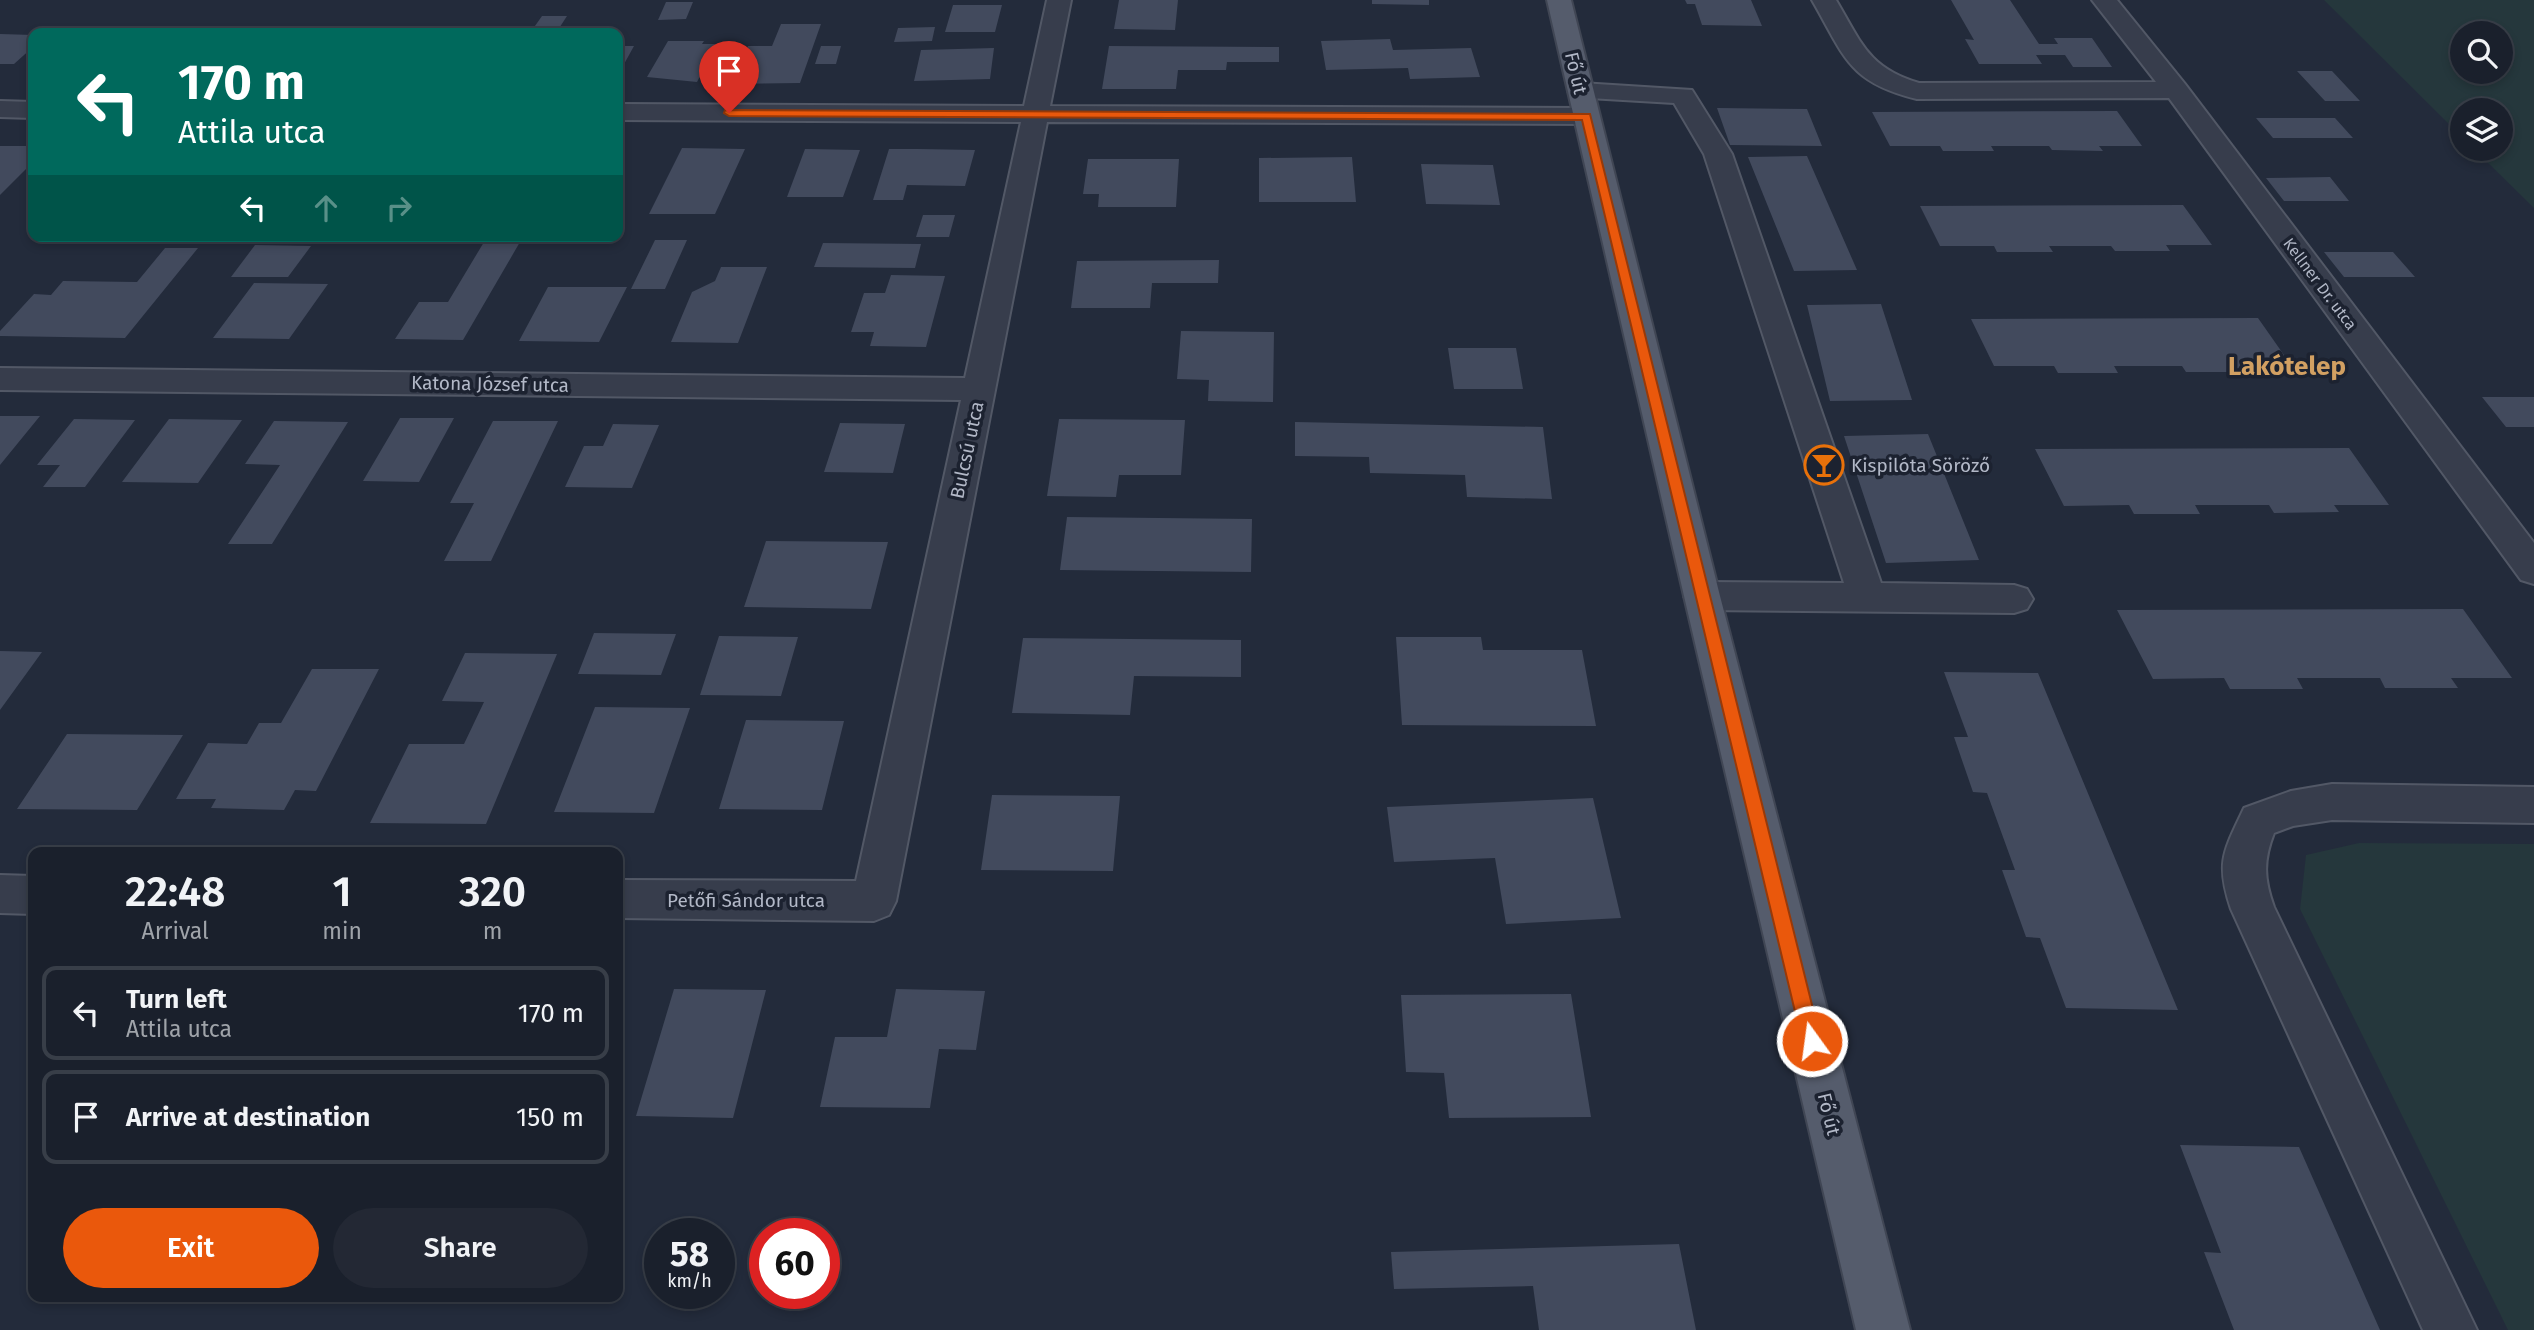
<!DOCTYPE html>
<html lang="en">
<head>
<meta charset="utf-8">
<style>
  :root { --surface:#1a202c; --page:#232834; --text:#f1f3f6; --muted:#9fa3a9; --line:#383e48; --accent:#ea580c }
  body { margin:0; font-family:"Fira Sans",sans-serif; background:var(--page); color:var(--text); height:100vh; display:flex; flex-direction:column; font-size:26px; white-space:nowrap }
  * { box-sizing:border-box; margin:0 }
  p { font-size:23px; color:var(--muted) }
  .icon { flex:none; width:38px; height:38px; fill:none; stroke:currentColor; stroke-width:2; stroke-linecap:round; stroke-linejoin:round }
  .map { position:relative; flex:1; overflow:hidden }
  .drawer { position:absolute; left:28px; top:847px; width:595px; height:455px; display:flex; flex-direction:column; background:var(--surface); border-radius:14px; box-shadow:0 4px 10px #0003,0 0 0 2px var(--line) }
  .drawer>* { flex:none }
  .banner { position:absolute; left:28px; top:28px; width:595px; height:214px; border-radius:14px; box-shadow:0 4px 10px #0003,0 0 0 2px var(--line); background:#00695c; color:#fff; overflow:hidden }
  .buttons { position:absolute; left:2450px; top:21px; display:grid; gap:14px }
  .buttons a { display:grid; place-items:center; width:63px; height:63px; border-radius:50%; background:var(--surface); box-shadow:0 4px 10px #0003,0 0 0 2px var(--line); font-size:35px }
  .speed { position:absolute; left:644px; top:1218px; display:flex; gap:14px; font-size:35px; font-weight:700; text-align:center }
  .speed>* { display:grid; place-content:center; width:91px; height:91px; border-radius:50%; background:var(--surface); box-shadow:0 4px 10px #0003,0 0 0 2px var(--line); line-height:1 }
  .speed small { font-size:18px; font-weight:400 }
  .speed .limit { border:10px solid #d22; background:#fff; color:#111 }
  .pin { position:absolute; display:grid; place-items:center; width:60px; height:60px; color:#fff; margin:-72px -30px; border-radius:50% 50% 50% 0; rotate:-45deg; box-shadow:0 0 7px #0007 }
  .pin .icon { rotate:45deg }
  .me { position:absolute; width:77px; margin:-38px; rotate:346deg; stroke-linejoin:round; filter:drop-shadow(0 0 5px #0008) }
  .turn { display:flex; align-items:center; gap:24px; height:147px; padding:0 35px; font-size:32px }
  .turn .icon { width:91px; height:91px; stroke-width:2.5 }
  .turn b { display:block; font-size:49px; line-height:60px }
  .lanes { display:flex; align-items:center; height:66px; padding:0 35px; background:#0003; justify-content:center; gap:35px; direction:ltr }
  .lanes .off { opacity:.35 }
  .eta { display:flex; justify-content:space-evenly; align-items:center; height:119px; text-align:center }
  .eta b { font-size:42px; font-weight:600; line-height:49px }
  .primary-button { display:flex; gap:14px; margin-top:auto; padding:14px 35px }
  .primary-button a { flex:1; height:80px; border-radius:42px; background:var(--accent); color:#fff; font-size:28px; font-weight:600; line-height:80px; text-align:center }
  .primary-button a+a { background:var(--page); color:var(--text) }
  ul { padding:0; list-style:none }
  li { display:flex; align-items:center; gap:21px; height:94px; margin:0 14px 10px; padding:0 21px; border:4px solid var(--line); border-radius:14px }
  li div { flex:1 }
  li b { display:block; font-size:26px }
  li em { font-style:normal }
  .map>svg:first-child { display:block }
  .green { fill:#25373c; fill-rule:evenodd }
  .building { fill:#424a5d }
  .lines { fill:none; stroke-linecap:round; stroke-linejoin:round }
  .minor-casing { stroke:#525866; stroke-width:4 }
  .major-casing { stroke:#404654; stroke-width:4 }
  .minor { fill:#373d4c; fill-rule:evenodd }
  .major { fill:#555c6c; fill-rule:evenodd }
  .route { fill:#ea580c; stroke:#983908; stroke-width:2 }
  .labels { text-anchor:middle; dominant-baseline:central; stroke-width:7; stroke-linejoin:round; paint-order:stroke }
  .far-street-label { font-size:16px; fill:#b2b8c7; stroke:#1c2230 }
  .street-label { font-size:19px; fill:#b2b8c7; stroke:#1c2230 }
  .poi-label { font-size:19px; fill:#b2b8c7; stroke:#1c2230; text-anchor:start }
  .district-label { font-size:26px; font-weight:bold; fill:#d2a062; stroke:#1c2230 }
</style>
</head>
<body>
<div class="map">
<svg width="2534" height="1330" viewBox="0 0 2534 1330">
  <rect width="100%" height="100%" fill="#232b3b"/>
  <path class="green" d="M2324,0h210v208l-60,-59h27v-39h-39v27zM2462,33h39v39h-39z
    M2359,843l175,1v486h-26l-208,-421 6,-54z"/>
  <path class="building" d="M1119,0h59l-3,30 -61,-1z
    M1372,0h57v5l-57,-1z
    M1685,0h66l11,26 -60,-1 -7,-21h-8z
    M1951,0h59l29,44h19l-4,-6h38l20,29h-39l-8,-12h-29l6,9h-63l-14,-25 9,1z
    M666,2h27l-7,17 -28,1z
    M953,5h49l-7,27h-50z
    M542,16h25l-11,17h-26z
    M781,24h40l-21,59 -68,1 16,-38h24z
    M78,26h54l-7,7h-55z
    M935,27l-3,14 -38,1 4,-14z
    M0,34l33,1v12l-19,17h-14z
    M1390,39l3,11 78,-2 9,29 -70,2 -2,-11 -82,2 -5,-29z
    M668,41h36l-2,3h15l-20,38 -50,-5z
    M618,46h16l-16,29z
    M821,46h20l-5,18h-21z
    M1109,46l170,1v15h-52l-1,8h-48l-2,19h-74z
    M994,48l-4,31 -76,2 7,-31z
    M2297,71h35l28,30h-35z
    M1717,108l90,1 15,37 -92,-1z
    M2117,111l25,35h-43l4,5 -51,-1 -3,-4h-58l3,5h-51l-3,-5h-50l-18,-34z
    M2256,118h79l18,20h-80z
    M0,146h33v16l-33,33z
    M682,148l63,1 -30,65h-66z
    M805,149l55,1 -17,47h-56z
    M889,149h29l57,1 -10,36 -58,-1 -4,15h-30z
    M1807,156l50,114 -63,1 -46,-114z
    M1352,157l4,45h-97v-44z
    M1088,159h91l-3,48h-78l1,-13h-16z
    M1421,164l72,1 7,40 -74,-1z
    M2330,177l19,24h-65l-18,-23z
    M2183,205l29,40h-46l4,6h-55l-4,-5h-62l4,6h-56l-3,-6h-54l-20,-40z
    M923,215h32l-6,22h-33z
    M655,240h32l-22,49h-34z
    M484,242h36l-57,98 -68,-1 24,-37h29z
    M823,243l98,1 -6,24 -101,-1z
    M255,245l56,1 -23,31h-57z
    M165,248h33l-73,90 -125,-2v-5l34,-37 17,1 12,-14 74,1z
    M2324,252h69l22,25h-71z
    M1219,260l-1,23h-66l-2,25h-79l6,-47z
    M721,267h46l-29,76 -67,-1 21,-50 23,-11z
    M891,275l54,1 -19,71 -56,-1 4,-14h-23l13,-39h21z
    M254,283l74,1 -39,55 -76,-1z
    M548,287h79l-28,55 -80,-1z
    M1881,304l31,96 -82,1 -23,-96z
    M2258,318l33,47 -50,1 4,6h-59l-4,-6h-68l4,7h-60l-4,-7h-60l-23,-47z
    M1181,331l93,1 -1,70 -65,-1 1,-21 -32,-1z
    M1448,348h68l7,41h-69z
    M2482,397h52v30h-28z
    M0,416h40l-40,49z
    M400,418h54l-35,64 -56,-1z
    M74,419l61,1 -50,67h-42l17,-22h-23z
    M169,419l73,1 -44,63 -76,-1z
    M1059,419l126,1 -4,55h-62l-3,22 -69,-1z
    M274,421l74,1 -76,122h-44l52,-79 -35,-1z
    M493,421h65l-67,140h-47l30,-58h-24z
    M1295,422l248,5 9,72 -85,-2 -2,-22 -95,-2 -1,-16 -74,-1z
    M840,423l65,1 -12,49 -69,-1z
    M613,424l46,1 -27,63 -67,-1 19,-41h19z
    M1928,434l51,126 -93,3 -42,-127z
    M2349,448l40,57h-55l5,7 -65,1 -5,-8h-74l5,9h-66l-5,-9 -65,1 -29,-57z
    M1067,517l185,2 -1,53 -191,-2z
    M766,541l122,1 -17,67 -127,-2z
    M2463,609l49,69h-61l7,10h-73l-5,-10h-83l6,11h-73l-6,-11 -71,1 -36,-69z
    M594,633l82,1 -15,41 -83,-1z
    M719,636l79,1 -17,59 -81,-1z
    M1396,637h85l2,13h99l14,76 -194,-1z
    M1023,638l218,2v37l-107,-1 -4,39 -118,-2z
    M0,651l42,1 -42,58z
    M465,653l92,1 -71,170 -116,-1 39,-79h55l20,-42 -42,-1z
    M312,669h67l-63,122 -21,-1 -11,20 -73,-2 5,-9h-40l32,-56 39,1 12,-21h22z
    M1944,672l94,1 140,337 -112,-2 -26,-70 -14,-1 -24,-67h13l-28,-77 -14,-1 -19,-55h14z
    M595,707l95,1 -36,105 -100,-1z
    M746,720l98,1 -22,89 -103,-1z
    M67,734l116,1 -46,75 -120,-1z
    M992,795l128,1 -7,75 -132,-1z
    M1593,798l28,120 -115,6 -11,-66 -101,4 -7,-55z
    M674,989l92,1 -33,128 -97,-2z
    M896,989l89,2 -9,59 -37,-1 -9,59 -110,-1 15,-70h52z
    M1571,994l20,123 -142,1 -5,-45 -38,-1 -5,-77z
    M2180,1145l119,2 81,183h-146l-30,-78 17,1z
    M1679,1244l17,86h-157l-6,-44 -139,3 -3,-37z"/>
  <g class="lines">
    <g class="minor-casing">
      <path id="minor" d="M1047,0h24l-21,106 536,2 9,2 4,6 -4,6 -9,2 -539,-2 -151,779 -7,14 -15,6 -256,-3v-38l238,1 105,-481 -961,-10v-22l965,10 56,-256 -403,-2v-16l406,2z
        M1812,0h24c25,42 32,68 83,83l237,-1 -64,-82h25l68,84 349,459v41l-13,-4 -352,-482 -252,1c-69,-17 -72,-42 -105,-99z
        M1581,83l111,7 40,64 149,429 133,2 13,4 6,10 -6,10 -13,4 -312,-3 -13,-4 -5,-10 5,-10 13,-4 142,1 -140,-429 -30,-51 -102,-6 -4,-6 4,-6z
        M0,101l33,1v16l-33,-1z
        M2332,784l202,3v36l-202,-3 -39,6 -19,7c-11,28 -10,46 0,74l203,423h-54l-192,-421c-16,-47 -7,-58 13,-101l47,-17z
        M0,875l33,1v38l-33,-1z"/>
    </g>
    <g class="major-casing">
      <path id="major" d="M1547,0h24l149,596 190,734h-54l-172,-734z"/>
    </g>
    <use href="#minor" class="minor"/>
    <use href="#major" class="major"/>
  </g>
  <path class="route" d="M725,110l865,4 231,927 -3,7 -6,3 -7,-3 -3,-7 -220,-921 -853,-4 -5,-3z"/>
  <defs>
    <g id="bar-ring" transform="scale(2.0125)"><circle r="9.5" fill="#1c2230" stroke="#e8710a" stroke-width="1.5"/><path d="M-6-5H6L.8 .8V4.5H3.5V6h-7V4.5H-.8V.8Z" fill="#e8710a"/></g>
  </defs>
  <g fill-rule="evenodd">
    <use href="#bar-ring" x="1824" y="465"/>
  </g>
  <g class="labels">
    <g class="far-street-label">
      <text transform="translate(2320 284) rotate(53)">Kellner Dr. utca</text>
    </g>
    <g class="street-label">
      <text transform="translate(1576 73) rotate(77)">Fő út</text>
      <text transform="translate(490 384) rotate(1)">Katona József utca</text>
      <text transform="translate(967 450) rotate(-78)">Bulcsú utca</text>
      <text x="746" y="900">Petőfi Sándor utca</text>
      <text transform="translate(1829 1114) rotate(76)">Fő út</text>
    </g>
    <g class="poi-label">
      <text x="1851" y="465">Kispilóta Söröző</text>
    </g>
    <g class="district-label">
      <text x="2287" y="366">Lakótelep</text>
    </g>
  </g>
</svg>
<div class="buttons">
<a><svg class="icon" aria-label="search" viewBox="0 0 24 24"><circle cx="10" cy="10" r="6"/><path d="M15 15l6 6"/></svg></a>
<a><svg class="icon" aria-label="layers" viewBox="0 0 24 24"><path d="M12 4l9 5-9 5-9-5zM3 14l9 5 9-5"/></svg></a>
</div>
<div class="speed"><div>58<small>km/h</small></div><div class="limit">60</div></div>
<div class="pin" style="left:729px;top:113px;background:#d93025"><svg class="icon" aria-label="arrive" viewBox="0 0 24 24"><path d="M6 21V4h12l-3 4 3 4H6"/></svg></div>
<svg class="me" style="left:1812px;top:1041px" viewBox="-20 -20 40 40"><circle r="17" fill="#ea580c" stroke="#fff" stroke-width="3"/><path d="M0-11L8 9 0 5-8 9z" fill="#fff"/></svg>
<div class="banner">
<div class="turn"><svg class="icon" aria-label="left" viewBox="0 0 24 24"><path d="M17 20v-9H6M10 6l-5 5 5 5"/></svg><div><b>170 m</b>Attila utca</div></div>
<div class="lanes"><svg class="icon" aria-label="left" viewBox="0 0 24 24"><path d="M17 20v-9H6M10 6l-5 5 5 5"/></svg><svg class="icon off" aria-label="ahead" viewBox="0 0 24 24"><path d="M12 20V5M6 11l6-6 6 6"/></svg><svg class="icon off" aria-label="right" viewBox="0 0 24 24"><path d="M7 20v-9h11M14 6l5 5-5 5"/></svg></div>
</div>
<section class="drawer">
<div class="eta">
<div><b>22:48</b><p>Arrival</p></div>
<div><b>1</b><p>min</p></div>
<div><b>320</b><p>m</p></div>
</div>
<ul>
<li><svg class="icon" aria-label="left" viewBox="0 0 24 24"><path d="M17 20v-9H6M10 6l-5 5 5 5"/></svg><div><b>Turn left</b><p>Attila utca</p></div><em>170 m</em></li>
<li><svg class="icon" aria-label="arrive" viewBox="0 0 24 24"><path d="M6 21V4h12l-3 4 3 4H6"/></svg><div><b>Arrive at destination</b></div><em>150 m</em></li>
</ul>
<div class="primary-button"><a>Exit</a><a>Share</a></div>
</section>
</div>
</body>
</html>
